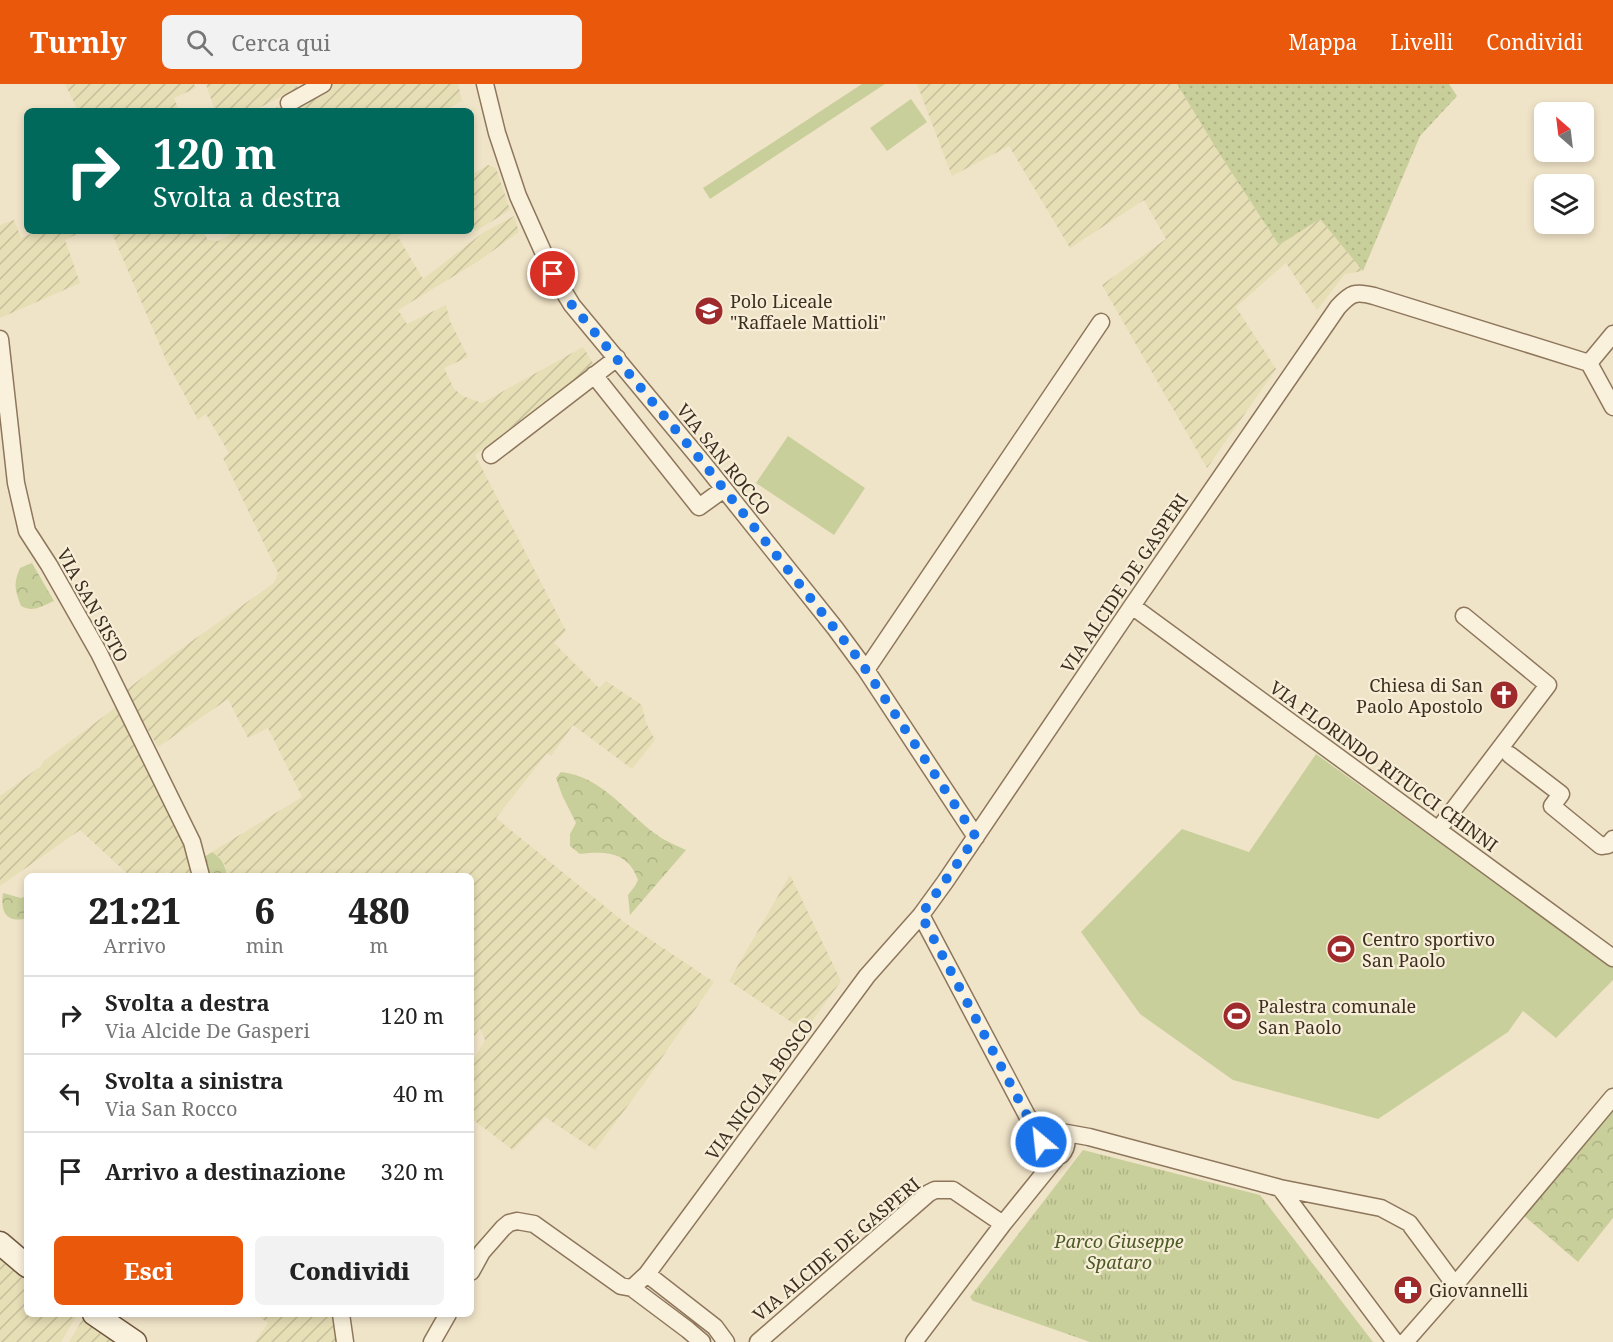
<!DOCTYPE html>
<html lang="it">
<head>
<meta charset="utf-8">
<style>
  :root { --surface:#fff; --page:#f2f2f2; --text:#222; --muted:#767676; --line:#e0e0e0; --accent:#ea580c }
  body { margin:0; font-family:"Noto Serif",serif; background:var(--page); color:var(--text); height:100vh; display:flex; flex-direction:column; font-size:22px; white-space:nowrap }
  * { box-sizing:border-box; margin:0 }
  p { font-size:20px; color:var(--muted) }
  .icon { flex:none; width:33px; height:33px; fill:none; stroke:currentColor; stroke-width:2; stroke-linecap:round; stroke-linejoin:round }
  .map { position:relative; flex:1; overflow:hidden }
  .drawer { position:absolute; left:24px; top:789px; width:450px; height:444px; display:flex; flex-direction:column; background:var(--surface); border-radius:9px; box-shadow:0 3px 9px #0003 }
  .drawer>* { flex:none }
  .guide { position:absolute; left:24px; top:24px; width:450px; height:126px; border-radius:9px; box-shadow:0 3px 9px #0003; background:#00695c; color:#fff; overflow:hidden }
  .needle { width:39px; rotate:332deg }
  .controls { position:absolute; left:1534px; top:18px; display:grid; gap:12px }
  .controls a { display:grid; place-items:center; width:60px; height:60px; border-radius:9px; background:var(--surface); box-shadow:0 3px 9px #0003; font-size:30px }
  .pin { position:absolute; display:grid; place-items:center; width:51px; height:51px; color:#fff; margin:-26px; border:3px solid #fff; border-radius:50%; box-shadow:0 2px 6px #0007 }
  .me { position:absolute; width:66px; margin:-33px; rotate:332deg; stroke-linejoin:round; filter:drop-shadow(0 0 4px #0008) }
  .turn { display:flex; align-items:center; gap:21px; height:126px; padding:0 30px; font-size:27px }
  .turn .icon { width:78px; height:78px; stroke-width:2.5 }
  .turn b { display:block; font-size:42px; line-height:51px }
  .eta { display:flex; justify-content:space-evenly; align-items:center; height:102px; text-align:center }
  .eta b { font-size:36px; font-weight:800; line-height:42px }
  .action { display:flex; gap:12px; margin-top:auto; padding:12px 30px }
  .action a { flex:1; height:69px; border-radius:9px; background:var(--accent); color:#fff; font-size:24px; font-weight:800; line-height:69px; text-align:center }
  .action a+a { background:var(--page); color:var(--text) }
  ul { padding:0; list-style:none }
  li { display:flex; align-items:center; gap:18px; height:78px; padding:0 30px; border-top:2px solid var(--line) }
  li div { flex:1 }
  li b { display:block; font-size:22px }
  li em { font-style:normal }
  header { display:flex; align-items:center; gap:36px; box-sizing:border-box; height:84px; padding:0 30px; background:var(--accent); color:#fff }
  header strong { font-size:28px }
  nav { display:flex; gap:33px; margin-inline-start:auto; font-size:21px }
  .search { width:420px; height:54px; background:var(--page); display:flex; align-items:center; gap:15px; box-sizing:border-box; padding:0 21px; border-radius:9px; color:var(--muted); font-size:22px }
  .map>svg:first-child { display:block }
  .farmland { fill:url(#farmland-furrows) }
  .grass { fill:url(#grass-dots) }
  .forest { fill:url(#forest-crowns) }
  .park { fill:url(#park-tufts) }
  .pitch { fill:#c9cf9b }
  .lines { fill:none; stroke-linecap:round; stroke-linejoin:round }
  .street-casing { stroke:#8d765c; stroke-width:19 }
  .secondary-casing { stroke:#6f573f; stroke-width:25 }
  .street { stroke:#faf1dc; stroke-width:16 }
  .secondary { stroke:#faf1dc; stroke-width:22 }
  .route { stroke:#1a73e8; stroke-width:10; stroke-dasharray:0 18 }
  .labels { text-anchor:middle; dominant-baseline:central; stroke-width:4.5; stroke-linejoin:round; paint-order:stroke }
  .poi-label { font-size:18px; fill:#3d2e20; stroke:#f7eed8; text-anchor:start }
  .street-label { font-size:18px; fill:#3d2e20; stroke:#f7eed8 }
  .park-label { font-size:18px; font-style:italic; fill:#4d5a26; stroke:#f7eed8 }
</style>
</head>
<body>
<header>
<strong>Turnly</strong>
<div class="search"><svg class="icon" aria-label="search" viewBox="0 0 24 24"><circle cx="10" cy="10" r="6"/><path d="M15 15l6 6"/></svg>Cerca qui</div>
<nav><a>Mappa</a><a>Livelli</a><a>Condividi</a></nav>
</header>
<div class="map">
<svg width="1613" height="1258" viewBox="0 0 1613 1258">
  <defs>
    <pattern id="farmland-furrows" width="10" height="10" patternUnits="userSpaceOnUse" patternTransform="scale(1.5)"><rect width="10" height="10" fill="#e6deb5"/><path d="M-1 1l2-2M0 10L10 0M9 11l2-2" fill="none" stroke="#c6bf9b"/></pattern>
    <pattern id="grass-dots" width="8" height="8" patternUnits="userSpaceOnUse" patternTransform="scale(1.5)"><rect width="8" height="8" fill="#c9cf9b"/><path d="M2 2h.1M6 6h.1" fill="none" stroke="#aeb285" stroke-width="1.8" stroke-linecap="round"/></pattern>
    <pattern id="forest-crowns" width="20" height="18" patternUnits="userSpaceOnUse" patternTransform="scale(1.5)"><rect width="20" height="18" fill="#c9cf9b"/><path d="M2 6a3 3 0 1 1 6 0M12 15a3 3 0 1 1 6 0" fill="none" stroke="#aeb285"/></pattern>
    <pattern id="park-tufts" width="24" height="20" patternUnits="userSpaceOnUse" patternTransform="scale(1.5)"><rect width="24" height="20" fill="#c9cf9b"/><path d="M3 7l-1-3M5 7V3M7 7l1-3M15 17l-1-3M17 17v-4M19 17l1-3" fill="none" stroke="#aeb285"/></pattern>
  </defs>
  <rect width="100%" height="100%" fill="#f0e4c8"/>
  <path class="farmland" d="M65,0h129l2,4 -22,10 5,13h-101z
    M206,0h90l2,4 -45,23h-38z
    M330,0h128l4,17 -18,10h-177l34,-13z
    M917,0h260l42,69 60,92 41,-26 43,52 -18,3 -28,36 -31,-47 -50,44 40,62 -69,99 -105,-183 64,-46 -22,-39 -74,48 -61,-102 -57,30z
    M488,81l8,3 14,42 -34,21 -5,-6v-50z
    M514,132l5,16 -42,30 -79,48 9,14 39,-19 4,16 18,36 -24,11 10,21 9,7 19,7 101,-56 11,18 -119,90 91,176 -12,12 45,45 7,-7 36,24 4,18 9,17 -23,29 -59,-44 -22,31 -4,-3 -51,65 128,104 90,60 -71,103 -48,65 -50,-33 -32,33 -42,-32v-54l14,-24 -5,-12 -9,13v-165h-244l-2,-11 -7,-9 -6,-4 90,-55 -34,-69 -20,10 -20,-39 -70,48 -33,-56 43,-33 106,-75 4,-10 -55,-115 6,-5 -23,-39 -8,6 -31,-58 -56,-131h92l5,9 10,1 19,-10h170l-9,6 25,42 61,-47z
    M14,136l7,18 17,-7h45l-18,9 15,43 -80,35v-93z
    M119,621l68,138 7,33h-23l-4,-5 -5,5h-32l-50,-46 -80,56v-90l41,-30 3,-5z
    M790,791l51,106 -36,50 -76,-50z
    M0,1168l27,24v38l50,1 -16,27h-61z
    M255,1230h81l4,28h-85l13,-19z
    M84,1233l39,25h-54z"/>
  <path class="grass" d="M1177,0h272l8,12 -37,40 -57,135 -43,-52 -41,26 -60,-92z"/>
  <path class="forest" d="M32,479l22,38c-12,5 -21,12 -33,5 -6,-16 -8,-22 -1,-38z
    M561,688c41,4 65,41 96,63 8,6 19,10 29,15l-56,65 -2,-20 7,-9 3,-6c-10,-28 -31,-29 -58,-26l-10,-8v-12l6,-11 -14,-28 -6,-17z
    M212,768c10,7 13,12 15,24h-21l-5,-17z
    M3,809l18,5 6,-2v22c-20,6 -27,-6 -24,-25z
    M1613,1024v110l-35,44 -55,-47z"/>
  <path class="park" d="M1083,1066l177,45 113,147h-283l-117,-41 -3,-4z"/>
  <path class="pitch" d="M862,0h23l-175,115 -7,-11z
    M911,15l16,23 -40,29 -17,-23z
    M788,352l77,52 -31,47 -78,-52z
    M1316,670l297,213v13l-57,58 -33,-27 -15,21 -130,87 -145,-39 -93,-66 -59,-82 101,-103 67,23z"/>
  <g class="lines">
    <g class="street-casing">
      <path id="street" d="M485,0l12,49 21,63 35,78 19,31 132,159 131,164 31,42 110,167
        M289,19l34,-19
        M1613,250l-24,29 24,44
        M0,255l16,144 11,48 22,34 50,88 93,189 9,34
        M594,291l105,132 25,-18
        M491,371l126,-97
        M1132,522l481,352
        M866,586l235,-348
        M1510,671l51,39 -9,12 49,40 7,-1 5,-6
        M1438,746l110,-145 -84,-69
        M921,831l120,227
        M1029,1034c4,4 8,7 13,9 5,3 9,2 15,3 13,3 11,17 4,25 -11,4 -19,-1 -20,-13l5,-9
        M1061,1048l28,5 191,51 101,20 28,15 46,62
        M1280,1104l115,154
        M471,1188l11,-20 21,-24 6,-5 8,-2 17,3 87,62 11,2 56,42 14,12
        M647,1190l68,53 11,15
        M632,1204l15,-14 220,-298 54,-61 24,-33 187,-276 206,-299c13,-14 17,-16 36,-11l215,67
        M341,1230l4,28
        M432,1258l16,-28
        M758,1258l171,-149 6,-3h18l50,34
        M914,1258l89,-118 55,-68
        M1405,1258l50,-57 158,-188"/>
    </g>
    <g class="secondary-casing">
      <path id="secondary" d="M0,1159l27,23
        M94,1230l41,28"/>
    </g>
    <use href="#street" class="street"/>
    <use href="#secondary" class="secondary"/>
  </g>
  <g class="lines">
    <path class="route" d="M553,190l19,31 132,159 150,189 12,17 110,167 -55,78 120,227"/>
  </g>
  <defs>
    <g id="school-disc" transform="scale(1.5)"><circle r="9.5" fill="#9e2a2b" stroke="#f7eed8"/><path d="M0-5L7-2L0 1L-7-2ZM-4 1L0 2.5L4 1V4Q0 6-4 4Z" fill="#fff"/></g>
    <g id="church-disc" transform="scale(1.5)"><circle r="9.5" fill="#9e2a2b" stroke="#f7eed8"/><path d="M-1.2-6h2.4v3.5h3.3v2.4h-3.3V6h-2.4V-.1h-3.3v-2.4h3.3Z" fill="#fff"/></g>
    <g id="stadium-disc" transform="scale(1.5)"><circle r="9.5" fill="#9e2a2b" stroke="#f7eed8"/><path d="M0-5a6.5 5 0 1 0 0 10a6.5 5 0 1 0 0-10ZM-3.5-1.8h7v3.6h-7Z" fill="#fff"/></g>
    <g id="pharmacy-disc" transform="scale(1.5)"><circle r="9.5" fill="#9e2a2b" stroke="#f7eed8"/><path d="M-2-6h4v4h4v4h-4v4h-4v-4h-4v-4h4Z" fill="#fff"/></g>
  </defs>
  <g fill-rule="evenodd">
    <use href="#school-disc" x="709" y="227"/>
    <use href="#church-disc" x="1504" y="611"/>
    <use href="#stadium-disc" x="1341" y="865"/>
    <use href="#stadium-disc" x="1237" y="932"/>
    <use href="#pharmacy-disc" x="1408" y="1206"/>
  </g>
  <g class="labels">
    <g class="poi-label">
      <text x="730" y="217">Polo Liceale<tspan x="730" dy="21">"Raffaele Mattioli"</tspan></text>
      <text x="1483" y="601" text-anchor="end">Chiesa di San<tspan x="1483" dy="21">Paolo Apostolo</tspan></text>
      <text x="1362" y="855">Centro sportivo<tspan x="1362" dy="21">San Paolo</tspan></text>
      <text x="1258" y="922">Palestra comunale<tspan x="1258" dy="21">San Paolo</tspan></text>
      <text x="1429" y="1206">Giovannelli</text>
    </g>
    <g class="street-label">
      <text transform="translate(724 375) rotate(51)">VIA SAN ROCCO</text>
      <text transform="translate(1124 499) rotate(-56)">VIA ALCIDE DE GASPERI</text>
      <text transform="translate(93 521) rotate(61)">VIA SAN SISTO</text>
      <text transform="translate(1384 682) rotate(36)">VIA FLORINDO RITUCCI CHINNI</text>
      <text transform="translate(759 1005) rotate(-54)">VIA NICOLA BOSCO</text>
      <text transform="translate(836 1165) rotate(-40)">VIA ALCIDE DE GASPERI</text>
    </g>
    <g class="park-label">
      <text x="1119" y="1157">Parco Giuseppe<tspan x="1119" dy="21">Spataro</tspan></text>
    </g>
  </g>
</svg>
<div class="controls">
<a><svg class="needle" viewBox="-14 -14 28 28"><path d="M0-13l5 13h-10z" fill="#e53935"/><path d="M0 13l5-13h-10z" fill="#767676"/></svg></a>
<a><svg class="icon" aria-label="layers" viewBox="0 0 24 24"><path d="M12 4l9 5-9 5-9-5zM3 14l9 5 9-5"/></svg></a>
</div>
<div class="pin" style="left:553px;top:190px;background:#d93025"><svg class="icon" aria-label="arrive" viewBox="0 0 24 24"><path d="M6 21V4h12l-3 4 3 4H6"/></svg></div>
<svg class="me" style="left:1041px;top:1058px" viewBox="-20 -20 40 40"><circle r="17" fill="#1a73e8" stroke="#fff" stroke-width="3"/><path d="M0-11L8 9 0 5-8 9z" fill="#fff"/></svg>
<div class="guide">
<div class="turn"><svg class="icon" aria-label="right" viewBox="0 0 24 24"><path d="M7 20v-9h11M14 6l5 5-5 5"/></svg><div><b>120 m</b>Svolta a destra</div></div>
</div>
<section class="drawer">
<div class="eta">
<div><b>21:21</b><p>Arrivo</p></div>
<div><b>6</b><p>min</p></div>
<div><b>480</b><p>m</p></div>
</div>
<ul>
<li><svg class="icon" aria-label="right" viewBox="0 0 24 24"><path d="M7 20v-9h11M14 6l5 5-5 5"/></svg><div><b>Svolta a destra</b><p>Via Alcide De Gasperi</p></div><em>120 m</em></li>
<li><svg class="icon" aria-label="left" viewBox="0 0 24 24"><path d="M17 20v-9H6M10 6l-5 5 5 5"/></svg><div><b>Svolta a sinistra</b><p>Via San Rocco</p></div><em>40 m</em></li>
<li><svg class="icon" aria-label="arrive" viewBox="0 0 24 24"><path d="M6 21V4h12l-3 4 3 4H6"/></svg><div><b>Arrivo a destinazione</b></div><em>320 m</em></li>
</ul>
<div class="action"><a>Esci</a><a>Condividi</a></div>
</section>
</div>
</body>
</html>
